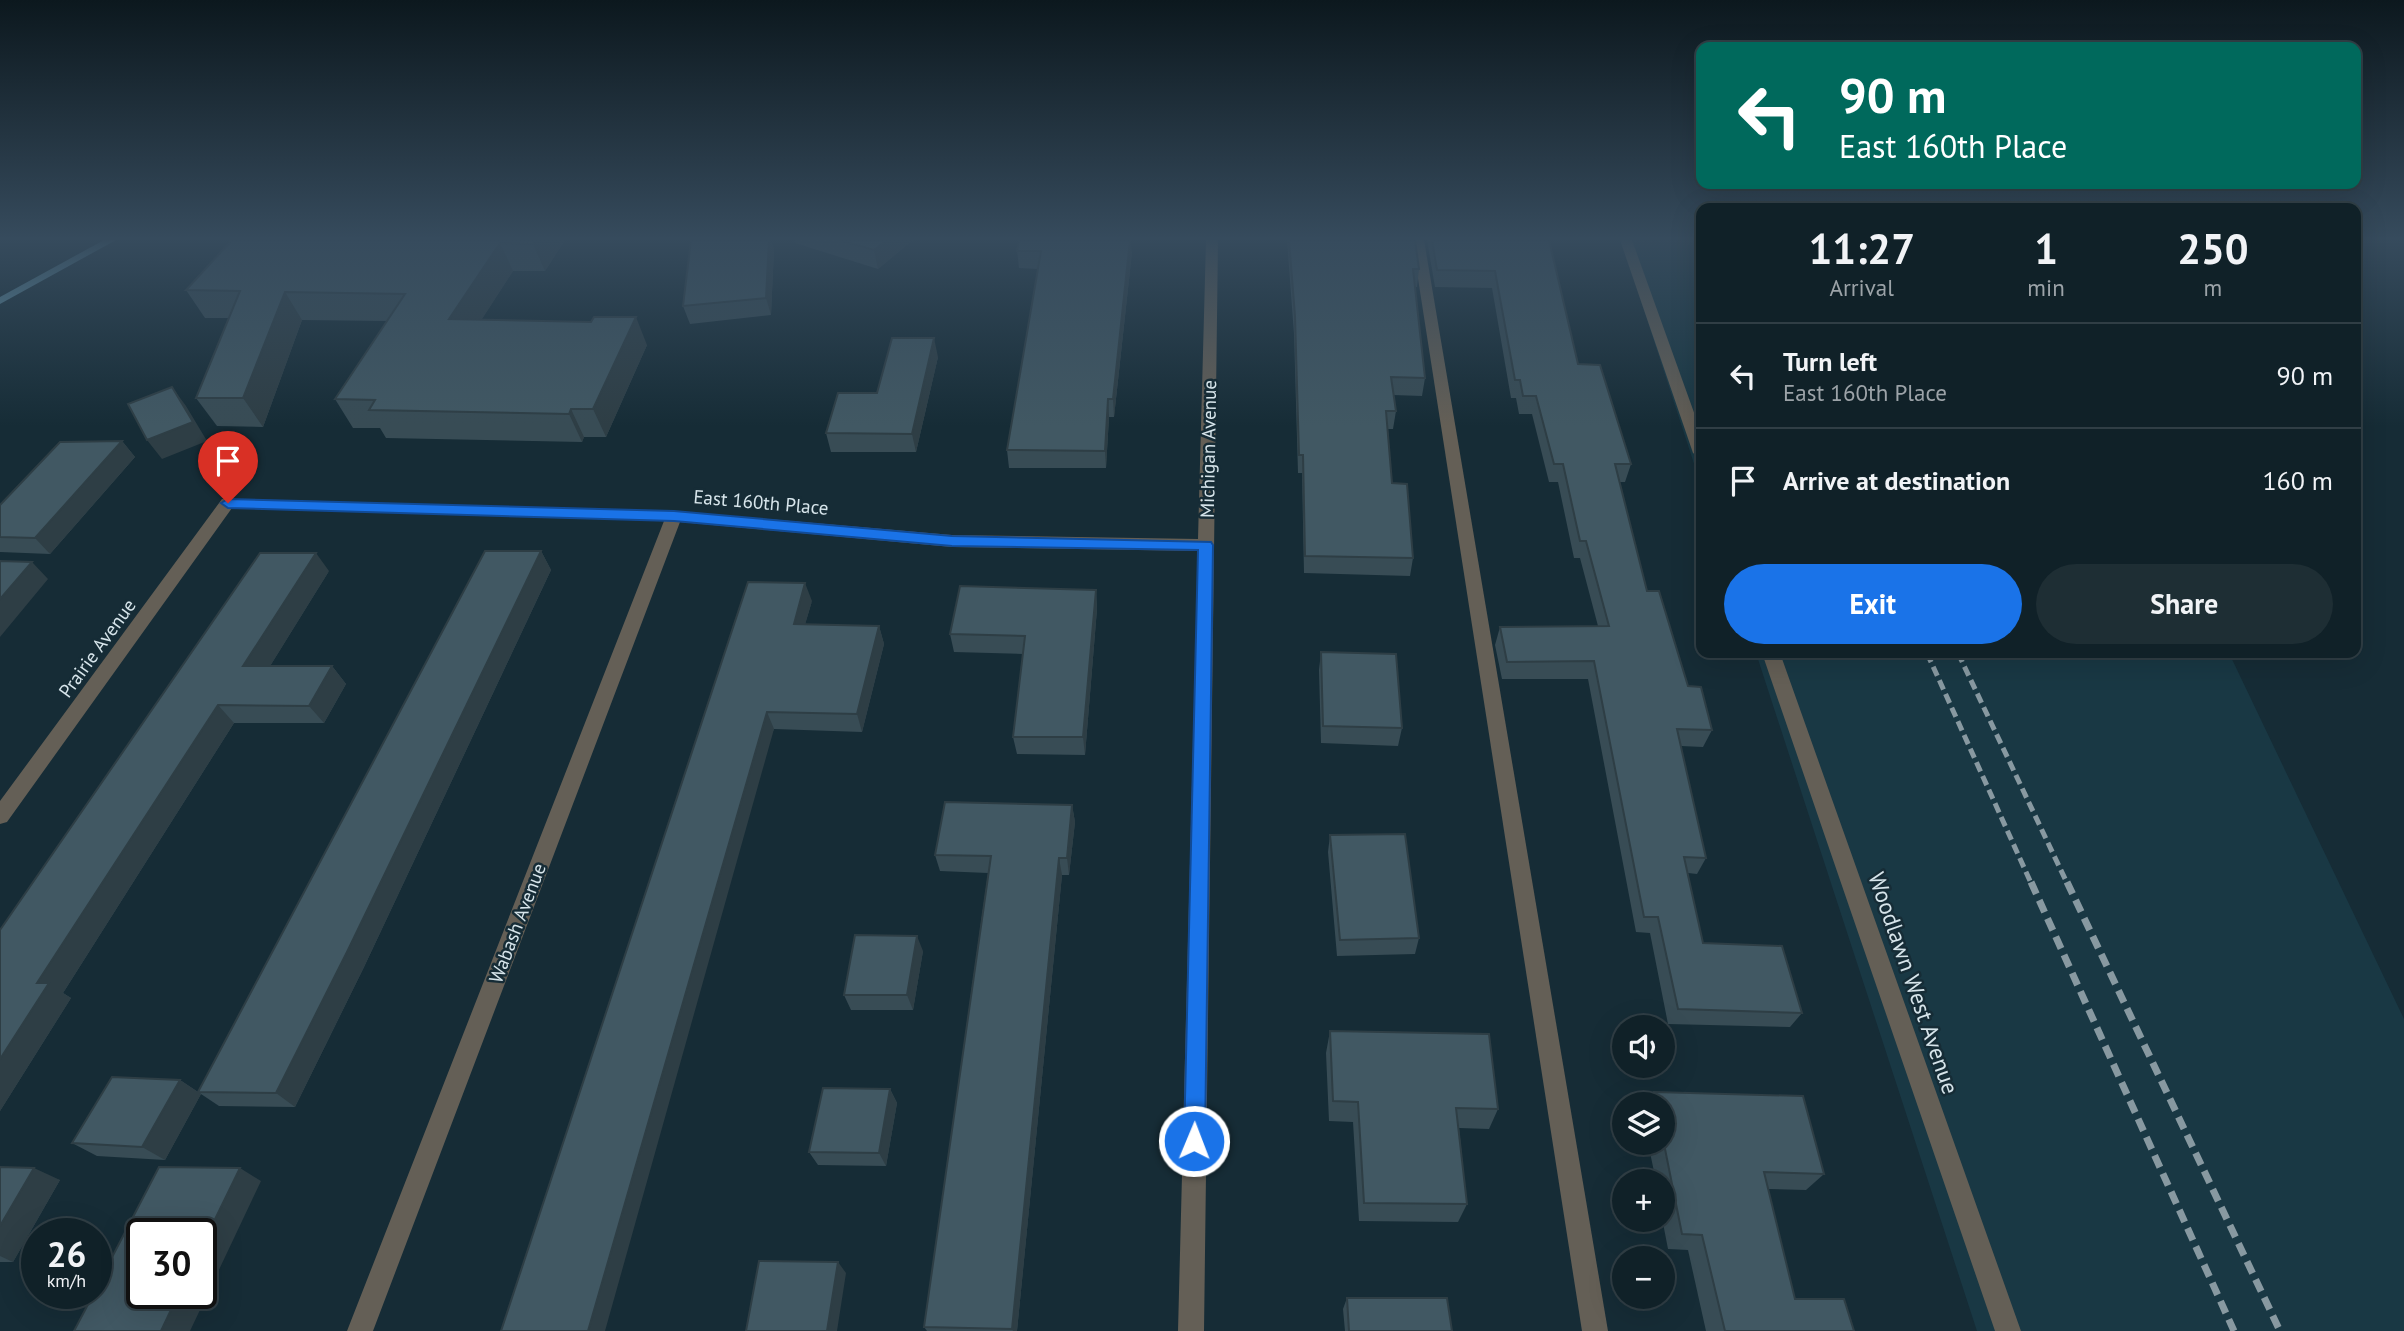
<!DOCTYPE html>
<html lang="en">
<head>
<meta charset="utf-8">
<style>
  :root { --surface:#102128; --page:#1e2e34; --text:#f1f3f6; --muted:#9ca3a8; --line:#303e45; --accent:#1a73e8 }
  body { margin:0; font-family:"PT Sans",sans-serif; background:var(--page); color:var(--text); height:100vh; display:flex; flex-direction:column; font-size:26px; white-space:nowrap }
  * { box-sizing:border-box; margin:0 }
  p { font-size:23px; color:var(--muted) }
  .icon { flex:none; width:38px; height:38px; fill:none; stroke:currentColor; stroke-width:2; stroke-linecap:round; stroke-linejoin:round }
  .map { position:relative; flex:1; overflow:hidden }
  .side { position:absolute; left:1696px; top:203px; width:665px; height:455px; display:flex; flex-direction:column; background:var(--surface); border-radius:14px; box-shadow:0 7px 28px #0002,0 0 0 2px var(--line) }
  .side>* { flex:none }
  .hud { position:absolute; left:1696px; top:42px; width:665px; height:147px; border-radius:14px; box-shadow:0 7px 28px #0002,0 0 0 2px var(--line); background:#00695c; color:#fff; overflow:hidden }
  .tools { position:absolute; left:1612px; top:1015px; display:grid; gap:14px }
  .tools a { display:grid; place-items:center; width:63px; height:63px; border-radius:50%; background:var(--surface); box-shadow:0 7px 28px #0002,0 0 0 2px var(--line); font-size:35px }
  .speed { position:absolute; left:21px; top:1218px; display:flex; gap:14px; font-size:35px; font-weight:700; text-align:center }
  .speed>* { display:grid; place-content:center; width:91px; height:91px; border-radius:50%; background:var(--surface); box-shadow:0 7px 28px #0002,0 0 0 2px var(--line); line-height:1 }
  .speed small { font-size:18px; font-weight:400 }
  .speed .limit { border:4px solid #111; border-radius:10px; background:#fff; color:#111 }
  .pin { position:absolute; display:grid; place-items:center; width:60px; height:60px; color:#fff; margin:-72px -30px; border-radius:50% 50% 50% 0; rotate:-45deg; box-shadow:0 0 7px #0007 }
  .pin .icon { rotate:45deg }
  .me { position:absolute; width:77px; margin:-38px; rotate:1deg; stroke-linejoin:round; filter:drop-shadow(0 0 5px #0008) }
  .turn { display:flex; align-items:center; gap:24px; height:147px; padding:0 28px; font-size:32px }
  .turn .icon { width:91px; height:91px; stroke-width:2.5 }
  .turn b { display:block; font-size:49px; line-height:60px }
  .eta { display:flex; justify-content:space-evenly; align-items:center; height:119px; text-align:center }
  .eta b { font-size:42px; font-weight:700; line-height:49px }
  .primary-button { display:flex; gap:14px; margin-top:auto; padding:14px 28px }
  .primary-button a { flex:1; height:80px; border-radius:42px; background:var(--accent); color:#fff; font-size:28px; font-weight:700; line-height:80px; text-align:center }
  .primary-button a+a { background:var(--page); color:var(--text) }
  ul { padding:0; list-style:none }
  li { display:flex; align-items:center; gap:21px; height:105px; padding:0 28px; border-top:2px solid var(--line) }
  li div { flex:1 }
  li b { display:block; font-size:26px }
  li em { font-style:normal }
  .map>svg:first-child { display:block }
  .built { fill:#193844 }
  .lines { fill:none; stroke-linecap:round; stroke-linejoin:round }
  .stream { fill:#6394a8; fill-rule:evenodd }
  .lane { fill:#645f56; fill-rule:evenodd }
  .street { fill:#645f56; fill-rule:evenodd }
  .rail-far1 { stroke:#8899a1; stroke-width:5; stroke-dasharray:10 5; stroke-linecap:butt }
  .rail { stroke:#8899a1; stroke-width:7; stroke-dasharray:13 7; stroke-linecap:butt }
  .wall { fill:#384c55 }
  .shaded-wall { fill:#2e3e45 }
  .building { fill:#415863; stroke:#2e3e45; stroke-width:2 }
  .route { fill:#1a73e8; stroke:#114b97; stroke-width:2 }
  .labels { text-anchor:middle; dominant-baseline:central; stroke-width:5; stroke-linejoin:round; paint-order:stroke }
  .street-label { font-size:19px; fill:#d7e5eb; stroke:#162c36 }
  .near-street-label { font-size:23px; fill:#d7e5eb; stroke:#162c36 }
</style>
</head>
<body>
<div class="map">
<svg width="2404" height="1331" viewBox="0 0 2404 1331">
  <rect width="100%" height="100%" fill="#162c36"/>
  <path class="built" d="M1621,240h80v245z
    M1756,653h473l175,366v312h-427z"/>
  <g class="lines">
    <path class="stream" d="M104,240h12l-116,64v-7z"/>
    <path class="lane" d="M1412,240h12l184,1091h-26z"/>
    <path class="street" d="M1206,240h12l-14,1091h-26l20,-780 -246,-4 -272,-25 -307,809h-26l317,-810 -432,-13 -225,314 -7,2v-23l222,-302 452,12 278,24 246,4z
      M1620,240h12l69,192v26l-8,-5z
      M1762,653h18l241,678h-26z"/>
    <path class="rail-far1" d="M1927,653l104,230
      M1958,653l109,230"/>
    <path class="rail" d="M2031,882l203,449
      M2067,882l213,449"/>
  </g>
  <path class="wall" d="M232,240h333l-20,31h-32l-32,49 166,25 -41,92h-22l-2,5 -196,-4 -6,-10h-27l-18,-29 52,-78 -85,-1 -39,107 -46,-1 -21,-28 33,-80h-24l-19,-28z
    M794,240h119l-35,29 -83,-26z
    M1287,240h128l4,29 -2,18h-2l10,91 -3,18 -29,-1 3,16 -3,18h-5l4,54 21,75 -3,18 -106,-3 -2,-100h-4l-4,-139z
    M1427,240h122l29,124 53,100 -6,18h-5l27,109 41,95 24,44 -9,17 -22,-1 25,112 -9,16 -9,-1 15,70 99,70 -12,14 -122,-3 -18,-91 -14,-1 -48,-253h-86l-7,-34 5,-18 98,-1 -18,-68h-6l-16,-76h-9l-17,-68h-13l-3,-16h-5l-19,-110 -57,-1z
    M774,249l-3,66 -81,9 -7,-18z
    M1017,251l115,1 -18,165h-5l-3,51h-97l-2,-18 31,-181 -19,-1z
    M938,357l-22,95h-85l-5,-19 51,-40z
    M122,441l13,16 -85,97 -50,-2v-47z
    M541,551l10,19 -187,397 -69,140 -76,-1 -21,-14z
    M329,571l-59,95h62l14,18 -22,39h-90l-171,270 8,5 -71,113v-181z
    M1096,590l1,19 -12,146 -68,-1 -4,-17 10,-83 -69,-2 -4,-18z
    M812,601l-7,23 74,2 5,18 -22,88 -88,-3 -273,602z
    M1321,652l81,76 -4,18 -77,-3 -2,-73z
    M1072,805l3,17 -6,53h-7l-45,456h-90l-3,-4 64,-454 -48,-2 -5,-16z
    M1330,835l89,103 -4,16 -78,2 -9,-104z
    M923,951l-10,59h-62l-7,-15z
    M1330,1031l168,78 -9,20 -30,-1 8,76 -9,18 -99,-1 -6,-99 -24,-1 -3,-68z
    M180,1080l21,14 -36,66 -68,-4 -25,-13z
    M890,1089l7,14 -11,63 -68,-1 -9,-13z
    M1654,1092l170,82 -18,16 -38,-1 27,110 59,32h-148l-18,-81 -20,-1 -6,-31v-37h-6l-8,-38h14v-39h-16z
    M0,1167l60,13 -47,82h-13z
    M1347,1298l105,33h-107l-2,-22z"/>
  <path class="shaded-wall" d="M535,240h30l-20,31 -12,-27z
    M769,240h2l3,9 -3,66 -5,-17z
    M887,240h26l-35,29 -4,-19z
    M1130,240l2,12 -18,165 -1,-18z
    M500,243l13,28 -49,76 -15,-28z
    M285,292l17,28 -39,107 -20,-29z
    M636,317l11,28 -41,92 -13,-28z
    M934,338l4,19 -22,95 -4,-18z
    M172,387l14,19 21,35 -45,18 -15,-19z
    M1108,399l1,18 -3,51 -1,-17z
    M571,409l13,28 -2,5 -13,-28z
    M122,441l13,16 -85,97 -15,-16z
    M541,551l10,19 -187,397 -69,140 -19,-14z
    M316,553l13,18 -70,113 -16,-18z
    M32,562l16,17 -48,58v-38z
    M805,583l7,18 -12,41 -6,-18z
    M1096,590l1,19 -12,146 -2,-18z
    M879,626l5,18 -22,88 -5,-18z
    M332,666l14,18 -22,39 -15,-17z
    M218,705l16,18 -171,270 8,5 -71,113v-52l37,-76z
    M767,712l7,17 -169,602h-17z
    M1072,805l3,17 -6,53 -2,-17z
    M1059,858l3,17 -45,456h-4l-1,-2z
    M917,936l6,15 -10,59 -6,-15z
    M180,1080l21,14 -36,66 -23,-13z
    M890,1089l7,14 -11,63 -7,-13z
    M34,1168l26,12 -47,82 -13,-6v-30z
    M240,1168l21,13 -71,150h-29l18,-38h22v-45z
    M838,1262l8,11 -9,58h-10z"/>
  <path class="building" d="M232,240h303l-2,4 -33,-1 -51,76 142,3 3,-5h42l-43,92h-22l-2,5 -200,-4 6,-10 -40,-1 70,-105 -120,-2 -42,106h-47l44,-107 -54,-1z
    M691,240h78l-3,58 -83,8z
    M839,240h48l-13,10z
    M1019,240h111l-17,159h-5l-3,52 -98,-1 34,-199h-24z
    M1289,240h126l4,29h-6l12,109 -34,-1 5,34h-10l6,72 15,1 6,74 -108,-2 -2,-101h-4l-4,-139z
    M1432,240h117l29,124 22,1 31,99h-16l32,127h12l29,95 13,1 11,43 -35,-1 29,129 -22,-1 19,86 79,3 20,67 -124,-4 -20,-92h-14l-50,-256 -87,1 -7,-35 109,-1 -23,-85h-6l-17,-77h-9l-18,-68h-13l-3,-16h-5l-20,-109 -58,-1z
    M892,338h42l-22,96 -86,-1 12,-40h39z
    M172,387l21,35 -46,18 -19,-36z
    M122,441l-87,97 -35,-1v-32l60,-63z
    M485,551h56l-194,401 -71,141 -78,-1z
    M260,553h56l-73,113h89l-23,40 -91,-1 -181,278h12l-49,76v-129z
    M0,561l32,1 -32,37z
    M748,582l57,1 -11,41 85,2 -22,88 -90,-2 -179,619h-87z
    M960,586l136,4 -13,147h-70l12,-101 -75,-2z
    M1321,652l75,2 6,74 -79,-2z
    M945,802l127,3 -5,53h-8l-47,471 -88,-2 67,-471 -56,-1z
    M1405,834l14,104 -79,2 -10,-105z
    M855,935l62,1 -10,59h-63z
    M1330,1031l159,3 9,75 -42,-1 11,96 -103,-1 -6,-101 -25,-1z
    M112,1077l68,3 -38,67 -70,-4z
    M823,1088l67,1 -11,64 -70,-1z
    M1654,1092l149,4 21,78 -60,-2 31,127h49l10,32h-129l-23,-96 -20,-1 -20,-100v-30h-5z
    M0,1167l34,1 -34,58z
    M159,1167l81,1 -39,80v-14h-59v59h37l-18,38h-87l20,-38h2v-5z
    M759,1261l79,1 -11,69h-81z
    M1347,1298h100l5,33h-103z"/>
  <linearGradient id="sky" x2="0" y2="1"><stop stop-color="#0c181e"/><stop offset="0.56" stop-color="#364b5d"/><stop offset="1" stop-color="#364b5d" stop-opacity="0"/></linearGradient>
  <rect width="2404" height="426" fill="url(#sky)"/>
  <path class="route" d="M228,499l446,12 278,25 259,6 2,3 -8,596 -3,8 -8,3 -7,-3 -3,-8 14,-591 -246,-4 -278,-25 -446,-13 -7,-5z"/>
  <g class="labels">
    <g class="street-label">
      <text transform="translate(1208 449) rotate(-89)">Michigan Avenue</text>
      <text transform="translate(761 502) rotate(5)">East 160th Place</text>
      <text transform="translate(97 648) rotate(-54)">Prairie Avenue</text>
      <text transform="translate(517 923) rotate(-69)">Wabash Avenue</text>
    </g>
    <g class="near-street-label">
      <text transform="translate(1914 983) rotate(71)">Woodlawn West Avenue</text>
    </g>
  </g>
</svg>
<div class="tools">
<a><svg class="icon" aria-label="sound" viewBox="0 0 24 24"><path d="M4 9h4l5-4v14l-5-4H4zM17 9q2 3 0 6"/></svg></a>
<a><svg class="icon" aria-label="layers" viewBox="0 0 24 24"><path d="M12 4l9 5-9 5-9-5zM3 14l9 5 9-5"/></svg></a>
<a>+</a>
<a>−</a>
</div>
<div class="speed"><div>26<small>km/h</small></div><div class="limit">30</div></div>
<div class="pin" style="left:228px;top:503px;background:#d93025"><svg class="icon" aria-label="arrive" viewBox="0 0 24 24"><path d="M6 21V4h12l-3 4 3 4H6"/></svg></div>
<svg class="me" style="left:1194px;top:1141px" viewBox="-20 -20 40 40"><circle r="17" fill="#1a73e8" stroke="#fff" stroke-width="3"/><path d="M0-11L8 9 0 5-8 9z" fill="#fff"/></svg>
<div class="hud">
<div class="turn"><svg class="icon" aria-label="left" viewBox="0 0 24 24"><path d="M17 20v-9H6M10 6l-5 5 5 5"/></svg><div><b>90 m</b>East 160th Place</div></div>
</div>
<section class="side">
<div class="eta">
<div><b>11:27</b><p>Arrival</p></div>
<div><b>1</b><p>min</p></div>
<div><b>250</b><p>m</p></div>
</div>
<ul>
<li><svg class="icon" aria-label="left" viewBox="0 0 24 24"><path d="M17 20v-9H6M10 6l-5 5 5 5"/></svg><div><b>Turn left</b><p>East 160th Place</p></div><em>90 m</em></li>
<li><svg class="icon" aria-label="arrive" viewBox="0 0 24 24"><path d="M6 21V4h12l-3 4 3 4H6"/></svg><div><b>Arrive at destination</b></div><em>160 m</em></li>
</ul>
<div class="primary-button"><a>Exit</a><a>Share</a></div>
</section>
</div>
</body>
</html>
